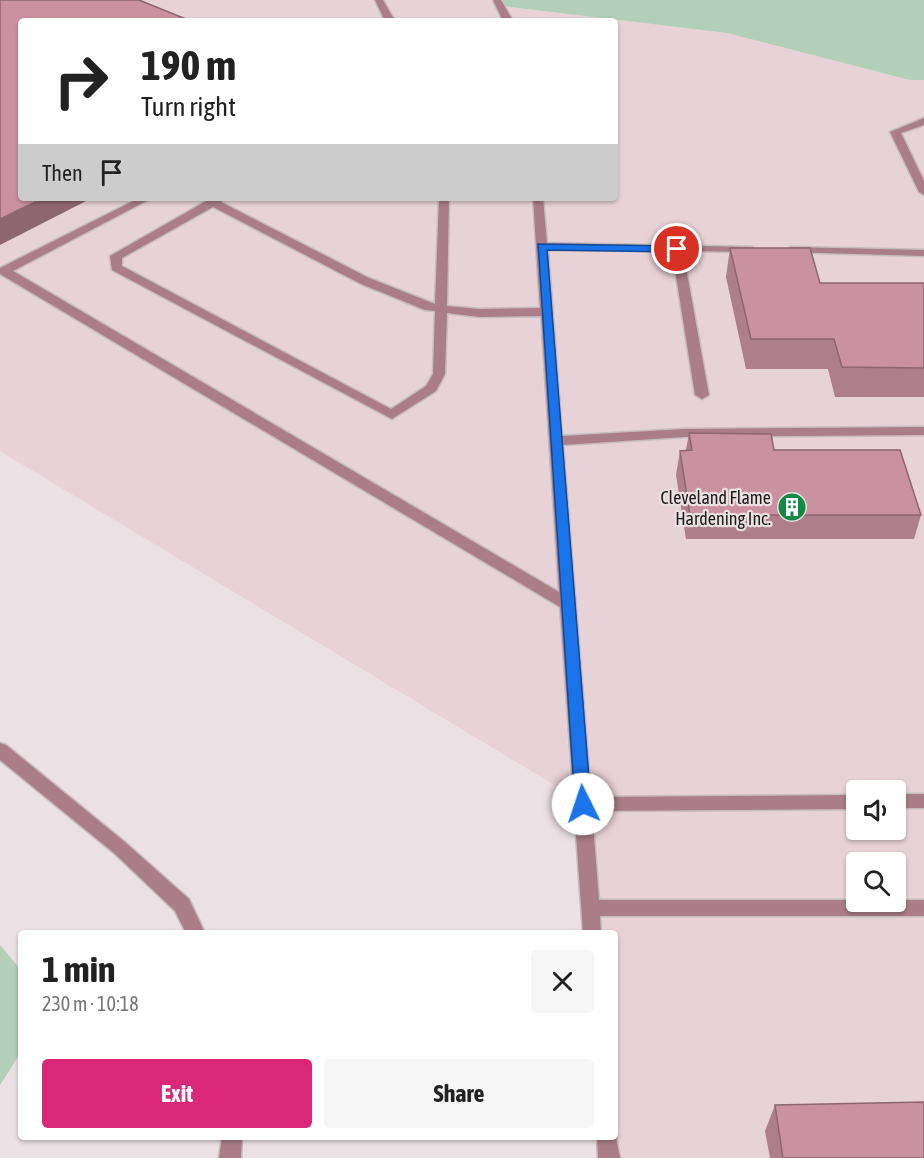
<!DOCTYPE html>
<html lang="en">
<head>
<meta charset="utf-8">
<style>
  :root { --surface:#fff; --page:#f6f6f6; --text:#222; --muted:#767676; --accent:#db2777 }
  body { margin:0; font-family:"Asap Condensed",sans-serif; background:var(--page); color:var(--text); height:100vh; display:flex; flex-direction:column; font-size:22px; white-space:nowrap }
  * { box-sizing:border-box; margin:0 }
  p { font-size:20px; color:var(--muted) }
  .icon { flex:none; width:33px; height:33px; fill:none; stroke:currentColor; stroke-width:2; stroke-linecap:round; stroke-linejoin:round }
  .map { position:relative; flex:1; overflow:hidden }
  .panel { position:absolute; left:18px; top:930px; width:600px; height:210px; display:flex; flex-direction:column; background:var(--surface); border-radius:6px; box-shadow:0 2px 4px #0004 }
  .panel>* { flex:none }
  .top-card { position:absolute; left:18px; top:18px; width:600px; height:183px; border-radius:6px; box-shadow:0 2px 4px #0004; background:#fff; color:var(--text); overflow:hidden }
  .fabs { position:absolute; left:846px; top:780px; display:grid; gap:12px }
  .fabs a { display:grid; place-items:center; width:60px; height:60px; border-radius:6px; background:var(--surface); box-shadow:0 2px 4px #0004; font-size:30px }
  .pin { position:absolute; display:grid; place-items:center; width:51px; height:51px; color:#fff; margin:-26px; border:3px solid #fff; border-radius:50%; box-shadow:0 2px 6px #0007 }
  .me { position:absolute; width:66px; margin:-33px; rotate:356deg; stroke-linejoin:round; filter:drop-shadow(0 0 4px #0008) }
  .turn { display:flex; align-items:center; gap:21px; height:126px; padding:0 24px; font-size:27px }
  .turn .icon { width:78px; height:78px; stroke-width:2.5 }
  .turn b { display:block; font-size:42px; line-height:51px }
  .then { display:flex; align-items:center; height:57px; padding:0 24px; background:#0003; gap:12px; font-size:22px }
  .round { display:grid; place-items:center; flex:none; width:63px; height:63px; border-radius:6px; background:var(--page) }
  .headline { display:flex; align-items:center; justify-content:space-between; height:102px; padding:0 24px }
  h1 { font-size:36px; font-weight:700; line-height:45px }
  .primary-button { display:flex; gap:12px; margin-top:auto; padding:12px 24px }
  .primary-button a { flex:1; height:69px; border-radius:6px; background:var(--accent); color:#fff; font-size:24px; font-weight:700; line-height:69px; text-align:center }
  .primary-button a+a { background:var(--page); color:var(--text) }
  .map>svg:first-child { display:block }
  .built { fill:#e6d2d7; fill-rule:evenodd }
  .green { fill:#b1d0b7 }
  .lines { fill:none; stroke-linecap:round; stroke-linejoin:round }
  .minor-casing { stroke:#c6bcbf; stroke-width:3 }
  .minor { fill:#aa7d88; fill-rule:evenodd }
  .wall { fill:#ae7e8a }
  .shaded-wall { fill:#8d6670 }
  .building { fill:#ca92a0; stroke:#8d6670; stroke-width:1.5 }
  .route { fill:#1a73e8; stroke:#114b97; stroke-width:1.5 }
  .labels { text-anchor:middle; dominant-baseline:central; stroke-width:4.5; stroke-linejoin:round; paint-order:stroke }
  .poi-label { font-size:18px; fill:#1d1a1a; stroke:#ebe0e3; text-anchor:end }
</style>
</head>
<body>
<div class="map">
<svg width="924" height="1158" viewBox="0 0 924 1158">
  <rect width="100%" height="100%" fill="#ebe0e3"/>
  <path class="built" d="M0,0h489l9,5 5,16h-482v177h510l40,597 -571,-344z
    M502,6l225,27 183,47h14v1078h-315l6,-21v-204h-23l-54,-735h77v-177h-107zM856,790h40v40h-40zM856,862h40v40h-40z"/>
  <path class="green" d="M497,0h427v80h-14l-183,-47 -225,-27z
    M0,945l21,25v82l-21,33z"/>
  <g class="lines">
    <g class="minor-casing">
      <path id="minor" d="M375,0h8l12,21h-10z
        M493,0h8l12,21h-10z
        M924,118v7l-23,8 23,48v14l-5,-3 -29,-60z
        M139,198h13l-139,73 546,321 -18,-276 -62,1 -32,-4 -2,61 -9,17 -44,28 -280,-149 -2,-14 98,-56 17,-2 -4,4 148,76 66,26 4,-106h10l-2,108 32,3 61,-1 -7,-110h10l4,45 206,4v4l-4,1 -66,-1 26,144 -7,4 -7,-4 -23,-144 -124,-1 14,186 122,-7 240,-2v8l-240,2 -121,8 28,352 265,-2v14l-264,2 7,89h325v16h-324l1,17h-18l-23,-326 -560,-333v-6zM213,207l148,77 64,26 10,1 -2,63 -7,12 -35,23 -269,-143v-8z
        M791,247l133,3v6l-137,-4 -2,-2z
        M0,743l6,2 120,98 63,56 16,34h-19l-11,-22 -61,-58 -114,-93z
        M896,794h28v14h-28z
        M615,1131l5,27h-22l-1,-21h18z
        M222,1137h20l-1,21h-22z"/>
    </g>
    <use href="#minor" class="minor"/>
  </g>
  <path class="wall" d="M730,248l90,35h104v114h-89l-7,-28h-82l-20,-92z
    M689,433l85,17 147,65 -7,24h-228l-10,-64 4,-24 6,-1z
    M775,1105l149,53h-154l-5,-27z"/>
  <path class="shaded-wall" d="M43,198h49l-92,47v-26z"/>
  <path class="building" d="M0,0h139l47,19 -5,2h-160v177h22l-43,21z
    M730,248h80l10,35h104v85l-82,-1 -8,-28h-83z
    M689,433l82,1 3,16h126l21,65h-231l-10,-64 12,-1z
    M924,1102v56h-141l-8,-53z"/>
  <path class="route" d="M538,244l139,2 5,3 -5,3 -130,-2 44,554 -8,7 -8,-7z"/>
  <defs>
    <g id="building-disc" transform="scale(1.5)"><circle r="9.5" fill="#0f8944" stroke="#ebe0e3"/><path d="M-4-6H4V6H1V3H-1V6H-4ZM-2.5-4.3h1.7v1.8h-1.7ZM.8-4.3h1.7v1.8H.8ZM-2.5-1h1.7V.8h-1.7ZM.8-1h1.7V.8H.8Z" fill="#fff"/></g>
  </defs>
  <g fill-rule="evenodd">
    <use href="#building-disc" x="792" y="507"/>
  </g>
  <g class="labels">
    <g class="poi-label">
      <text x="771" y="497">Cleveland Flame<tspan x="771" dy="21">Hardening Inc.</tspan></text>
    </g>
  </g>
</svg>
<div class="fabs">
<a><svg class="icon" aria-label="sound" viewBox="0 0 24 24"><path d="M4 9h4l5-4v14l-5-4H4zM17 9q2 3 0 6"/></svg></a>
<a><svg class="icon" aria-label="search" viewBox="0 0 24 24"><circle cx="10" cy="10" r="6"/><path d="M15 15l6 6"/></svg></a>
</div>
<div class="pin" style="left:677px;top:249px;background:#d93025"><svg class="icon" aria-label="arrive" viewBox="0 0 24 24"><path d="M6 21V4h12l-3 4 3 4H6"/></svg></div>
<svg class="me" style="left:583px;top:804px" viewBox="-20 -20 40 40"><circle r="19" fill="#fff"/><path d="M0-13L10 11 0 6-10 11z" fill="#1a73e8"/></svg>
<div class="top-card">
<div class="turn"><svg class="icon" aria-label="right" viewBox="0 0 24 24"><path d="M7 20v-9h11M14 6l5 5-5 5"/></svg><div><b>190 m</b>Turn right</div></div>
<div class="then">Then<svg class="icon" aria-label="arrive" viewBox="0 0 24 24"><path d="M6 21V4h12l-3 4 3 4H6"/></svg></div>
</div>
<section class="panel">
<div class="headline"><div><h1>1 min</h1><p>230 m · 10:18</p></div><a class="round"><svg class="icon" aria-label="close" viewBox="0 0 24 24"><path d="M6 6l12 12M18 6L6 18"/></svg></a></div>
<div class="primary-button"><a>Exit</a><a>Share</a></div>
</section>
</div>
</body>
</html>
